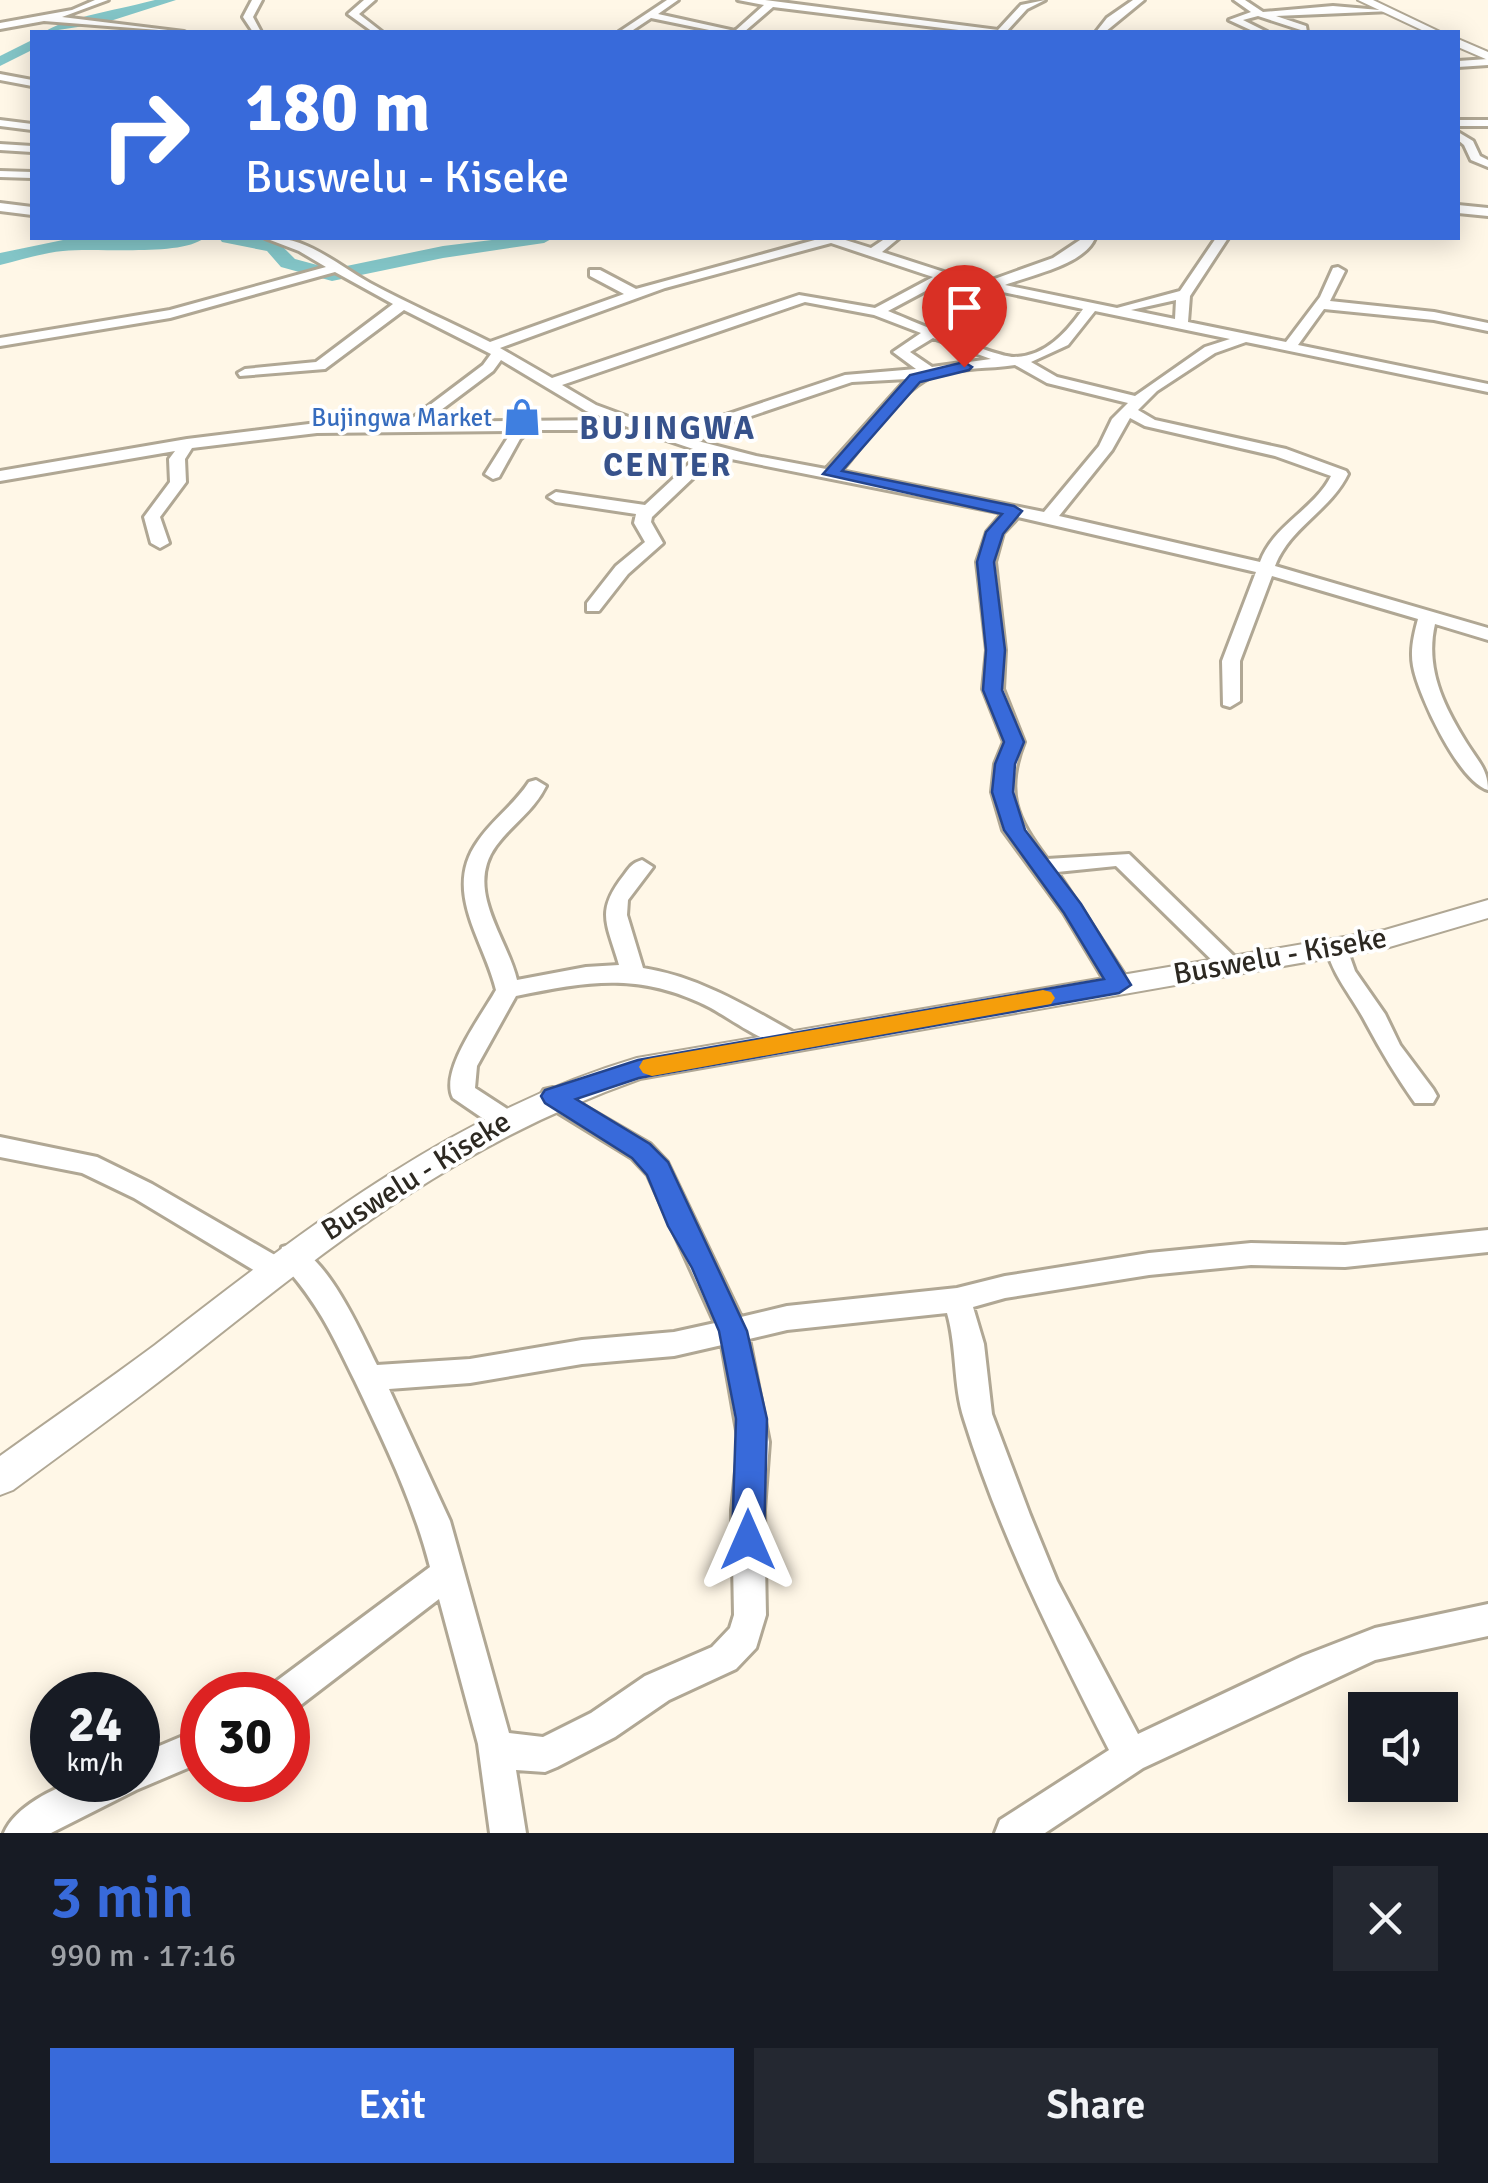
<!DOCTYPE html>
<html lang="en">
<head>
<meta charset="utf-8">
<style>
  :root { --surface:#171b24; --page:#242831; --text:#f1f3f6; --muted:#9ea1a6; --accent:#386ada }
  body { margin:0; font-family:Signika,sans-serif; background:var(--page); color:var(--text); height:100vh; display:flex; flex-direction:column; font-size:38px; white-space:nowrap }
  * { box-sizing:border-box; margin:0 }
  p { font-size:32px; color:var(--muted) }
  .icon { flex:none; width:55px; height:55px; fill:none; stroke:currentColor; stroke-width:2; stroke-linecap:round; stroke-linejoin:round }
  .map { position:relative; height:1833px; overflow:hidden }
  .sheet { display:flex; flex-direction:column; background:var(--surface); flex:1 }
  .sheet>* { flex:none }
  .banner { position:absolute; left:30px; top:30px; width:1430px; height:210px; border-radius:0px; box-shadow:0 5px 25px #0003; background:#386ada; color:#fff; overflow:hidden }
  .fabs { position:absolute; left:1348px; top:1692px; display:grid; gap:20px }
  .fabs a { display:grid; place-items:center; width:110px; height:110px; border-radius:0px; background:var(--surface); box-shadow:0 5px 25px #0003; font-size:50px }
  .speed { position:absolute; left:30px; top:1672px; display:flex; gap:20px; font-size:50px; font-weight:700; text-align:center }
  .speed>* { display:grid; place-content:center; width:130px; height:130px; border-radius:50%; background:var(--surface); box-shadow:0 5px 25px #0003; line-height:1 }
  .speed small { font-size:25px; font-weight:400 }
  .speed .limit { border:15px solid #d22; background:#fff; color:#111 }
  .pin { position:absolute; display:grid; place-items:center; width:85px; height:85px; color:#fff; margin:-102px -42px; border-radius:50% 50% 50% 0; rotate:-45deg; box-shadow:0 0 10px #0007 }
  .pin .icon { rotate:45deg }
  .me { position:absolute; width:110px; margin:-55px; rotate:0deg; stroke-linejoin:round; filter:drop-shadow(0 0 8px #0008) }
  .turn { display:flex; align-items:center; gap:35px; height:210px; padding:0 50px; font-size:45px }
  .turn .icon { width:130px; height:130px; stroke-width:2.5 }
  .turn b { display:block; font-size:70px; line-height:85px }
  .round { display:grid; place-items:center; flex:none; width:105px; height:105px; border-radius:0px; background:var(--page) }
  .head { display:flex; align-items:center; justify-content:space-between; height:170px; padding:0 50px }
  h1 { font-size:60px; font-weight:600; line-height:75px; color:var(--accent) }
  .cta { display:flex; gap:20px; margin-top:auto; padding:20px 50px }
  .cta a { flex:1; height:115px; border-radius:0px; background:var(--accent); color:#fff; font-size:40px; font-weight:600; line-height:115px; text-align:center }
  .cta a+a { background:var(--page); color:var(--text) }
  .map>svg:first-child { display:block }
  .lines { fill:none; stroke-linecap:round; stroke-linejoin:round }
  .river { fill:#83c5c7; fill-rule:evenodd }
  .minor-casing { stroke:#b0a794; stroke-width:6 }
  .major-casing { stroke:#b0a794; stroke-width:4 }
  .minor { fill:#fff; fill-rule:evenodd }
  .major { fill:#fff; fill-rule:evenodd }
  .route { fill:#386ada; stroke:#24458e; stroke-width:2.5 }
  .slow { fill:#f59e0b }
  .labels { text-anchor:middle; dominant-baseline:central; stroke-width:8; stroke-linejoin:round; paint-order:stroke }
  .far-shop-label { font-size:25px; fill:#366cbe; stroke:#fff; text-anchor:end }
  .street-label { font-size:30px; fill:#2d2922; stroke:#fff }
  .far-district-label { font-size:32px; font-weight:bold; letter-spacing:2.5px; fill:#37528b; stroke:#fff }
</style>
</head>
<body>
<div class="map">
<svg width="1488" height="1833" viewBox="0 0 1488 1833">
  <rect width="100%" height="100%" fill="#fff7e7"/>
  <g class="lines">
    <path class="river" d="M155,0h21l-72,23 -59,9c15,-13 85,-25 110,-32z
      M32,40v10l-32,16v-10z
      M204,238c-23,19 -109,9 -141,13 -21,2 -42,9 -63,14v-12l63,-13z
      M219,238h34l26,5 16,16 37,10 111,-23 65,-8h45l-9,5 -101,15 -111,23 -51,-14 -14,-16 -45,-9z"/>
    <g class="minor-casing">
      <path id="minor" d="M95,0h13l-46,17 122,15 -140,-11 -44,8v-6l72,-13z
        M252,0h10l-9,17 8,15h-8l-10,-15z
        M364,0h11l-16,14 23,18h-9l-25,-18z
        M667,0h11l-20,14 77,17 29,-26 -26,-5h27l233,30 23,-25 24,-5 -18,9 -21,23h-31l-202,-25 -29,25h-25l-68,-14 -21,14h-11z
        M1133,0h11l-39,32h-9l11,-14z
        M1234,0h11l18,12 70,-6 58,5 -115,5 30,10 1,6 -49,-16 -15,4 24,12h-12l-26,-12 22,-8z
        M1488,59v6l-30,2v-6z
        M0,74l32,6v6l-32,-6z
        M0,120l32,4v6l-32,-4z
        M1458,120h30v6h-30z
        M1458,132l15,9 7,15 8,4v7l-17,-7 -7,-15 -6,-5z
        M0,144l32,2v6l-32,-2z
        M0,171l32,1v6l-32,-1z
        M0,203l32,4v8l-32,-4z
        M1458,205l30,3v8l-30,-3z
        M265,238c40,-3 71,26 105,45 39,21 80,39 120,59l134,-48 -34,-18v-6h10l36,19 186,-51h17l32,10 15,-10h13l-17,14 65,21 42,8 64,-23 30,-20h12c-11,27 -64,37 -90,47l112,23 63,-17 36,-53h12l-38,58 -2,26 98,20 34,-45 13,-29 5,-1 7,4 -15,30 104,11 54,11v8l-54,-11 -110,-11 -26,36 190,39v8l-242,-50 -31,11 -58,38 -19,19 17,10 131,29 60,22 2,3c-18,37 -58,53 -73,92l213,62v12l-53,-16c-10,44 8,81 31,118 11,18 22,27 22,48 -29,-8 -70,-95 -75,-124 -3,-16 1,-32 5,-47l-146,-43 -32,85v40l-10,6 -7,-2 -1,-44 34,-89 -238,-55 -15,16 -8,29 10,88 -2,39 21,53c-20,50 -8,76 23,117l82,-5 115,112 -12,8 -8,-2 -108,-106 -59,6 74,113 -12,8 -8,-2 -47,-78 -61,-83 -11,-38 3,-28 9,-22 -21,-53 4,-39 -10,-88 10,-30 16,-19 -287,-57 -64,61 -1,5 12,21 -35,31 -29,37h-12v-8l29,-37 29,-24 -11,-19 2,-9 -80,-12 -8,-5 8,-5 89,13 57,-53 -77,-26 -7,4h-88l-10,9 -21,38 -6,2 -8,-5 27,-43 -195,2 -125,15 -7,11 1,23 -26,35 9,26 -9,5 -9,-5 -7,-26 26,-35 -1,-23 6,-8 -175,30v-10l187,-32 130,-16h89l77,-58 8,-11 -87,-44 -79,59 -85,7 -2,-3 7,-4 71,-7 77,-58 -58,-32 -165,46 -170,28v-8l170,-28 156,-43 -27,-16zM831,243l102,34 -58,31 -76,-13 -247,83 -52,-30 165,-60zM946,280l137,29c-16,23 -38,48 -69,48 -20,0 -101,-36 -126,-46zM1176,300l-1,19 -44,-9zM805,302l69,13 47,18 -28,19 23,17 -71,6 -173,58 -76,-28 -34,-20zM1095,311l135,28 -25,8 -70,49 -78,-19 -26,-15 37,-17zM933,338l58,21 -59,8 -22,-15zM501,360l85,51 25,9 -186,2 68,-51zM1015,365l32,18 81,20 -16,16 -13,27 -55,66 -203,-41c24,-27 60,-84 95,-96 25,-8 53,-6 79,-10zM907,379l-81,90 -70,-13 -70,-18 166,-56zM1130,418l15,8 130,30 56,20c-17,34 -57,48 -71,86l-201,-46 53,-66z
        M536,780l10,6c-12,25 -34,38 -50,60 -32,44 11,91 21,134l69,-13 33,-2c-12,-42 -24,-53 5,-90 6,-8 8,-12 18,-15l11,7 -25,33 -1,15 16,53c57,9 107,40 157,68l3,6 -3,6c-21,6 -69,-29 -89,-40 -71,-36 -121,-27 -195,-12l-39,70 -2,22 37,24 4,7 -4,7h-18l-41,-28c-14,-27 29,-83 43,-108 -12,-50 -54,-99 -18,-149 15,-22 36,-36 51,-59z
        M1337,940l8,3 10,28 30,43 15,31 33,44 4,7 -4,7h-18c-19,-27 -34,-52 -49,-80 -14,-27 -32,-45 -40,-75z
        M553,1088l97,56 17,18 74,155 46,-11 170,-18 48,-12 144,-23 102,-10 94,2 143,-15v22l-143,15 -94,-2 -102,10 -144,23 -32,9 11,37 8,70 38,101 27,66 81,153 165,-78 72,-28 113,-24v32l-113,24 -232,108 -98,65h-50l5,-13 109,-70c-55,-108 -109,-215 -145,-331 -11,-34 -7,-72 -17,-106l-160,17 -38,9 20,103 -5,68 2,105 -10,33 -20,21 -67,31 -54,37 -58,30 -12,5 -29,-2 10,63h-36l-12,-89 -39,-145 -141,108 -10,4v-16h-19l5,-12 156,-116c-17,-66 -46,-125 -75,-186 -22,-45 -34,-72 -67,-111l-3,7 -10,3 -10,-3 -131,-79 -52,-25 -82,-16v-20l97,20 55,27 128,74 2,-11c37,-12 81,90 95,118l93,-6 112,-19 92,-8 41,-9 -67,-148 -16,-17 -88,-54 -4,-7 4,-7zM722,1345l17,97 -7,68 2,105 -4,13 -18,19 -67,29 -54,37 -48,24 -34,-4 -59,-212 -61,-132 81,-6 112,-19 92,-8z
        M202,1728v34l-66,28 -85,43h-47c11,-26 50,-46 77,-53 17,-4 39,0 57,0v-25z"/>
    </g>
    <g class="major-casing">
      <path id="major" d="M1358,0h15l67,32h-14z
        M1458,39l30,13v8l-30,-13z
        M1488,900v18l-102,30 -746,131c-187,66 -309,167 -462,288 -54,42 -110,82 -165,123l-13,5v-39c51,-37 104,-73 155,-111 150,-116 297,-232 482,-287l748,-128z"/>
    </g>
    <use href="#minor" class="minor"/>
    <use href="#major" class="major"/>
  </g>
  <path class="route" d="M964,362l8,5 -3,3 -49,12 -78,89 172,35 8,5 -19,23 -9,28 11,88 -3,40 22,52 -9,22 -2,28 12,38 56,74 50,81 -12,8 -480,85 -63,21 74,45 18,18 79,169 20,88 -3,121 -4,10 -12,4 -11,-4 -5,-10 4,-121 -17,-88 -27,-63 -24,-42 -21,-51 -15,-17 -87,-55 -4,-7 4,-6 93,-30 466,-81 -40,-66 -60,-83 -12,-38 3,-28 9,-22 -21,-52 3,-40 -9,-88 9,-30 16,-18 -179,-40 87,-99z"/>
  <path class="slow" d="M1043,990l8,2 4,6 -4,6 -399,72 -9,-3 -4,-6 4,-7 9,-2z"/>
  <defs>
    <g id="shop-bare" transform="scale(3)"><path d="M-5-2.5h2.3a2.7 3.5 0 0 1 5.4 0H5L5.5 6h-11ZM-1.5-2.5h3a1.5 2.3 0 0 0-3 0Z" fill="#3f7fe0" stroke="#fff" stroke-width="2.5" paint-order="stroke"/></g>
  </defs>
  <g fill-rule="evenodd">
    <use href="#shop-bare" x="522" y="417"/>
  </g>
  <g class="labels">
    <g class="far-shop-label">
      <text x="492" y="417">Bujingwa Market</text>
    </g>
    <g class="street-label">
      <text transform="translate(1280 956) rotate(-10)">Buswelu - Kiseke</text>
      <text transform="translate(416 1176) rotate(-32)">Buswelu - Kiseke</text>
    </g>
    <g class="far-district-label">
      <text x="668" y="428">BUJINGWA<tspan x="668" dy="37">CENTER</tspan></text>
    </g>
  </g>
</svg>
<div class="fabs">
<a><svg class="icon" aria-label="sound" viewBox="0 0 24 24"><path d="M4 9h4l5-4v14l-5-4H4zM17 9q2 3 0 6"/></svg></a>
</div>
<div class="speed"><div>24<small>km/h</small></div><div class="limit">30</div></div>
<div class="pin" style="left:964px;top:367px;background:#d93025"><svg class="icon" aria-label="arrive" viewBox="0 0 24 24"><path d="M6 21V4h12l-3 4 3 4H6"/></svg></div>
<svg class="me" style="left:748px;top:1540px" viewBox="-20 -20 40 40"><path d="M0-17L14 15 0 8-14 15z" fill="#386ada" stroke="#fff" stroke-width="4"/></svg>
<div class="banner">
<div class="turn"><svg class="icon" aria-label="right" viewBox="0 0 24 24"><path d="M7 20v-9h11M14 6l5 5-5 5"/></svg><div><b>180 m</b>Buswelu - Kiseke</div></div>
</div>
</div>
<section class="sheet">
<div class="head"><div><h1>3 min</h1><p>990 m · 17:16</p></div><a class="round"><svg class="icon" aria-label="close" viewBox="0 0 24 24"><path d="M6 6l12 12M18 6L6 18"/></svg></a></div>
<div class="cta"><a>Exit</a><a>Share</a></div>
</section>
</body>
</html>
